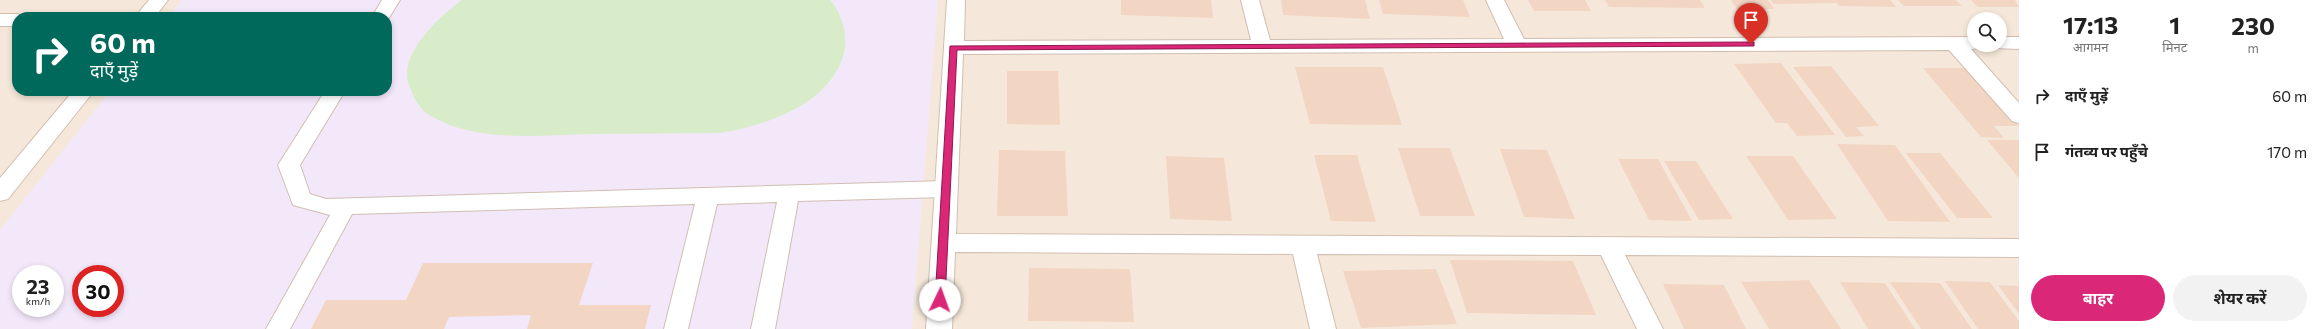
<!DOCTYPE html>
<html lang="hi">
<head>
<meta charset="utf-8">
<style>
  :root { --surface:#fff; --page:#f2f2f2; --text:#222; --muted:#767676; --accent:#db2777 }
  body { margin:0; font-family:Commissioner,"Noto Sans Devanagari",sans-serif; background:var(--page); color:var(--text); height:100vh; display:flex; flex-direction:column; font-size:15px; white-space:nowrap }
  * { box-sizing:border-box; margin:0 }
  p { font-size:13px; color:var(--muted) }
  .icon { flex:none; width:22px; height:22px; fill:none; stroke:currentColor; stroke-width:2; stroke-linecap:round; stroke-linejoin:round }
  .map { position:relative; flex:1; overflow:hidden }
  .panel { display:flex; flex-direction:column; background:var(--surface); width:300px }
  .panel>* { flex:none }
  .banner { position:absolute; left:12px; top:12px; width:380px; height:84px; border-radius:16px; box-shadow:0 2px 6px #0003; background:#00695c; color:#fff; overflow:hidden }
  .buttons { position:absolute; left:1967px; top:12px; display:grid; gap:8px }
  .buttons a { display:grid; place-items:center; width:40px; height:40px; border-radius:50%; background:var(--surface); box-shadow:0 2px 6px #0003; font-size:20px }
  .speed { position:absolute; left:12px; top:265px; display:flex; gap:8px; font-size:20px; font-weight:700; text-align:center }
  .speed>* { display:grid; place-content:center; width:52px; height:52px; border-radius:50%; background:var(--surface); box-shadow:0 2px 6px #0003; line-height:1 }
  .speed small { font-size:10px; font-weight:400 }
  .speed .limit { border:6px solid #d22; background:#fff; color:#111 }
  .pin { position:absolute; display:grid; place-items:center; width:34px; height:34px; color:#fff; margin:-41px -17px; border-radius:50% 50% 50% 0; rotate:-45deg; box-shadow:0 0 4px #0007 }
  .pin .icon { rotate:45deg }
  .me { position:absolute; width:44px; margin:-22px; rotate:3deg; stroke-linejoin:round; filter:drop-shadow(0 0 3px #0008) }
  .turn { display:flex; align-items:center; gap:14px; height:84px; padding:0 12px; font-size:18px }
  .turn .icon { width:52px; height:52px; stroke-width:2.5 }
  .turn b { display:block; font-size:28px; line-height:34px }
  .eta { display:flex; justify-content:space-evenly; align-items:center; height:68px; text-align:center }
  .eta b { font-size:24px; font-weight:700; line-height:28px }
  .cta { display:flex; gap:8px; margin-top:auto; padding:8px 12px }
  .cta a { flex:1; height:46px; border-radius:24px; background:var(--accent); color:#fff; font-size:16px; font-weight:700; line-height:46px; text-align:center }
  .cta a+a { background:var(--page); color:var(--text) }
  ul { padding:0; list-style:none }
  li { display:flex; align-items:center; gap:12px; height:56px; padding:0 12px }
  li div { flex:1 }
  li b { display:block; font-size:15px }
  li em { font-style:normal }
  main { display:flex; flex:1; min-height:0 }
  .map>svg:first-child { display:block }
  .residential { fill:#f5e8da; fill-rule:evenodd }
  .education { fill:#f3e8fa; fill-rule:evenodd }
  .green { fill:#d8ecc9 }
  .building { fill:#f3d5c3 }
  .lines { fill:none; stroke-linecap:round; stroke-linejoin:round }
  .lane-casing { stroke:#d1beb0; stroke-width:2 }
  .street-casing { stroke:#d1beb0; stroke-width:2 }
  .lane { fill:#fff; fill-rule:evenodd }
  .street { fill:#fff; fill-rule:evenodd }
  .route { fill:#db2777; stroke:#8e194d }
</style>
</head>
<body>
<main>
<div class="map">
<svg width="2019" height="329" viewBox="0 0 2019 329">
  <rect width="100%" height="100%" fill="#fdf6ec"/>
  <path class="residential" d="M0,0h2019v329h-2019zM17,17h370v74h-370zM1974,19h26v26h-26zM21,274h34v34h-34zM81,274h34v34h-34z"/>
  <path class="education" d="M182,0h756l-26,329h-912v-99l110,-139h277v-74h-218zM21,274h34v34h-34zM81,274h34v34h-34z"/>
  <path class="green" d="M462,0h368c11,12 17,31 15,48 -10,55 -77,77 -125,85 -43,0 -85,1 -128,1 -54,1 -118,10 -166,-21 -9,-7 -15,-21 -18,-31 -8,-30 33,-67 54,-82z"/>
  <path class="building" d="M1121,0h90l2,18 -92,-3z
    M1281,0h84l5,19 -87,-4z
    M1379,0h84l7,17 -87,-3z
    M1528,0h57l6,11h-57z
    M1605,0h95l5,8 -96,-1z
    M1731,0h37l6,9h-37z
    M1771,0h63l2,3 -62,1z
    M1834,0h56l6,7 -57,-1z
    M1898,0h58l6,6h-58z
    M1971,0h44l4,7h-41z
    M1781,63l54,72 -38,1 -10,-13h-11l-42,-59z
    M1831,66l48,60 -23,1 8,9 -18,1 -53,-70z
    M1295,67h88l19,58 -92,-1z
    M1923,68h46l50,58h-25l10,12 -23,-1z
    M1007,71h51l2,54 -53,-1z
    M1987,140h32v38z
    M1837,144l58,1 55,77 -62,-1z
    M1398,148h52l25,68h-55z
    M1500,149l47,1 28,69 -51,-2z
    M999,150l66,1 3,65h-71z
    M1906,153h34l53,65h-36z
    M1314,155h43l19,67 -45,-1z
    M1166,156l58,2 8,63 -62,-2z
    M1746,156h47l44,63 -49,1z
    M1618,159h40l34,62 -43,-1z
    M1664,161h32l37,58 -34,1z
    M1450,260l123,1 23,54 -129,-2z
    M423,263h170l-14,42h72l-6,24h-118l4,-14 -82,2 -5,12h-133l15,-29h80z
    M1029,268l101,1 4,53 -106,-1z
    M1436,269l21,55 -96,4 -18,-57z
    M1809,280l32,49h-72l-28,-47z
    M1945,281l45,1 29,39v8h-41z
    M1840,282l45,1 30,46h-47z
    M1890,282l50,1 32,46h-51z
    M1663,284l61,1 22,44h-62z
    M1998,285l21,1v28z"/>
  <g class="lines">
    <g class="lane-casing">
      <path id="lane" d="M382,0h18l-13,21v-4h-15z
        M325,91h20l-45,74 10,29 16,5 620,-18 8,2 3,6 -3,6 -8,2 -148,4 -23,128h-24l26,-127 -60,2 -29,125h-24l31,-125 -343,10 -62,115h-24l64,-114 -37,-10 -15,-40z"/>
    </g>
    <g class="street-casing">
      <path id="street" d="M149,0h19l-13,17h-20z
        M947,0h18l-1,41 287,-1 -10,-40h18l11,40 234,-1 -18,-39h18l20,39 450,-2v8h9l-2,3 -10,1 48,54v20l-7,-2 -63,-71 -986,4 -7,180 1063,5v18l-394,-2 38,74h-26l-36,-74 -284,-1 19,75h-26l-17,-75 -338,-2 -3,77h-26z
        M0,14h17l8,3h-8v9h-17z
        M2000,37h19v12l-26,-1 -2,-3h9z
        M73,91h21l-86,108 -8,2v-23z"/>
    </g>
    <use href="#lane" class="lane"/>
    <use href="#street" class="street"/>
  </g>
  <path class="route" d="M1751,42h3v4l-797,4 -12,250 -5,4 -5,-4 15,-254z"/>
</svg>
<div class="buttons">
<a><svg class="icon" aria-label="search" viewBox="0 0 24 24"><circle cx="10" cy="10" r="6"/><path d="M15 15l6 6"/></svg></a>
</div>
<div class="speed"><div>23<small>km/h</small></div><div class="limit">30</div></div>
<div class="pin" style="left:1751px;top:44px;background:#d93025"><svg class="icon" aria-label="arrive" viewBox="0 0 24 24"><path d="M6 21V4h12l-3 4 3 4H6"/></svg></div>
<svg class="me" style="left:940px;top:300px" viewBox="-20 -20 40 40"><circle r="19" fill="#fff"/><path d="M0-13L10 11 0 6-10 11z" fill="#db2777"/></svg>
<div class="banner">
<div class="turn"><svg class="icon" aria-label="right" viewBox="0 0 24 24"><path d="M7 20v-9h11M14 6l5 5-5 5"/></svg><div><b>60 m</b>दाएँ मुड़ें</div></div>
</div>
</div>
<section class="panel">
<div class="eta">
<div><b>17:13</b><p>आगमन</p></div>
<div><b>1</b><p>मिनट</p></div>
<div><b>230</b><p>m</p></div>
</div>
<ul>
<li><svg class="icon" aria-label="right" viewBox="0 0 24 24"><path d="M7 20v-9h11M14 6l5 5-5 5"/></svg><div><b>दाएँ मुड़ें</b></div><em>60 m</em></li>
<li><svg class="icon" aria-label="arrive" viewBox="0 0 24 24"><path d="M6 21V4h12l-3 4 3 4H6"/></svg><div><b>गंतव्य पर पहुँचे</b></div><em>170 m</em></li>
</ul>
<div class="cta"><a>बाहर</a><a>शेयर करें</a></div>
</section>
</main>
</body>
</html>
